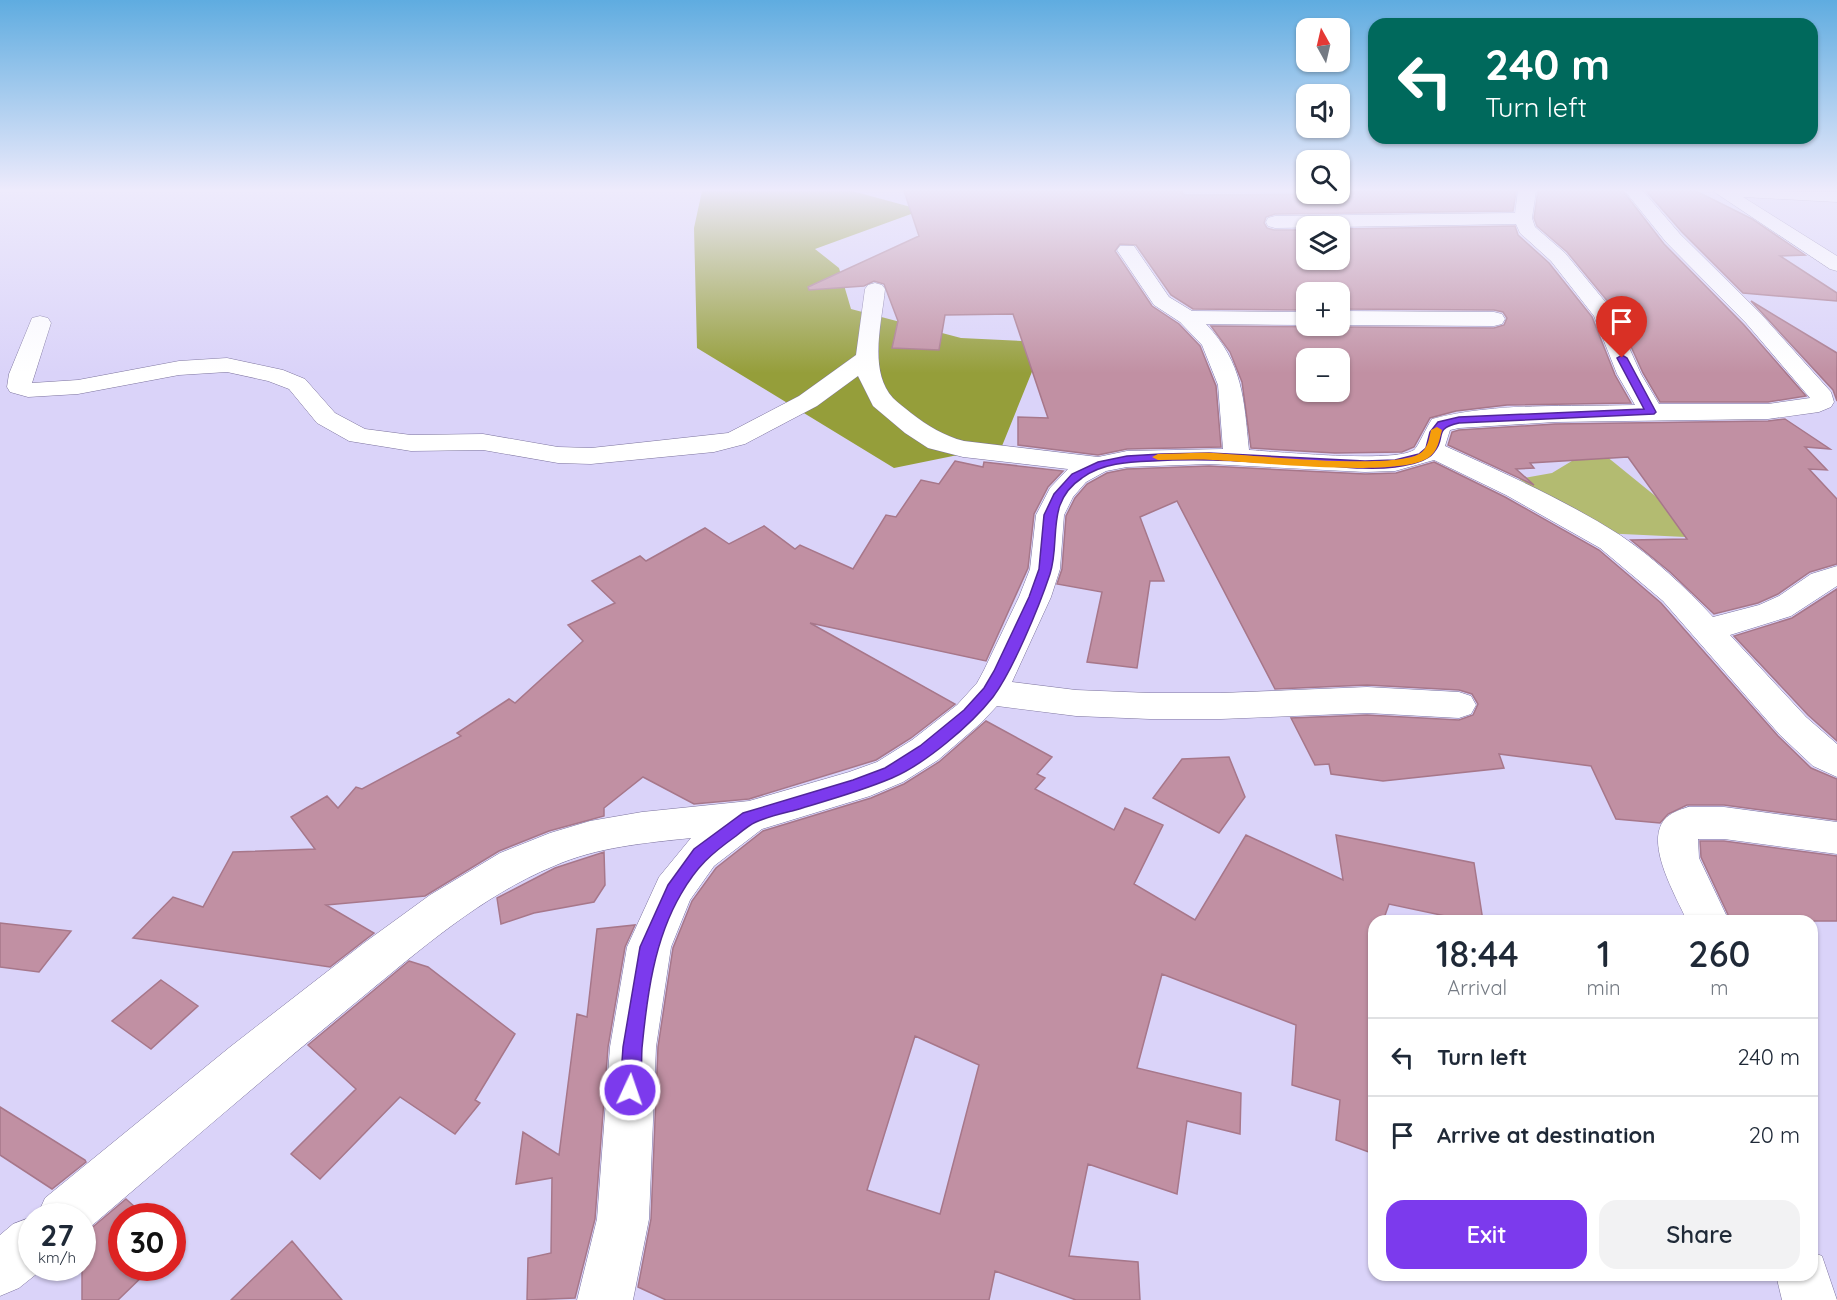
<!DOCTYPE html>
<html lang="en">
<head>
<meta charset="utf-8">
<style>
  :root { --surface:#fff; --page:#f2f2f3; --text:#1f2937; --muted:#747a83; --line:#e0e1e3; --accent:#7c3aed }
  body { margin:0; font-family:Quicksand,sans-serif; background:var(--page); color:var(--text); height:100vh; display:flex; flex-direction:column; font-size:22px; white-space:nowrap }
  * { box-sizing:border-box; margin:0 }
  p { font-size:20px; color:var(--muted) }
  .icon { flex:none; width:33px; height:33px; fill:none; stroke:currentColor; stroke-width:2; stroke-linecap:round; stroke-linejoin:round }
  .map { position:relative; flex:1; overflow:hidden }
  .drawer { position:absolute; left:1368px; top:915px; width:450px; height:366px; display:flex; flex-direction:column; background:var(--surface); border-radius:18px; box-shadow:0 2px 4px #0004 }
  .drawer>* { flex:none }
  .hud { position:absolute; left:1368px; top:18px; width:450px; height:126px; border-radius:18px; box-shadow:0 2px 4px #0004; background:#00695c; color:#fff; overflow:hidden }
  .needle { width:39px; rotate:352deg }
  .tools { position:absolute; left:1296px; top:18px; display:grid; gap:12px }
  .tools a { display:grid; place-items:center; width:54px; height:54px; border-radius:12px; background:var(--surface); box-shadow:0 2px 4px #0004; font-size:30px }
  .speed { position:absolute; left:18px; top:1203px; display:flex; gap:12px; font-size:30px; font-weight:700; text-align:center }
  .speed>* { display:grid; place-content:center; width:78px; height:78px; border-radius:50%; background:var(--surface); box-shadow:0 2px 4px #0004; line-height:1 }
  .speed small { font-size:15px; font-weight:400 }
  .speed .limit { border:9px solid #d22; background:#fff; color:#111 }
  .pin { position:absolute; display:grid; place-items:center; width:51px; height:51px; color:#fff; margin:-62px -26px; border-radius:50% 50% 50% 0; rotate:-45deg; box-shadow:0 0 6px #0007 }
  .pin .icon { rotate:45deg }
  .me { position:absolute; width:66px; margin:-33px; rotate:3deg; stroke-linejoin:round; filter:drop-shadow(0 0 4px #0008) }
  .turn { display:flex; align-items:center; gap:21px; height:126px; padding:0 18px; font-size:27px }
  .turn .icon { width:78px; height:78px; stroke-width:2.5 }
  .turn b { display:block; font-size:42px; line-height:51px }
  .eta { display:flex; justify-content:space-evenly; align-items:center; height:102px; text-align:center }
  .eta b { font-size:36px; font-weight:600; line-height:42px }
  .action { display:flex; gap:12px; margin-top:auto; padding:12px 18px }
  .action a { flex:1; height:69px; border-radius:18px; background:var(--accent); color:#fff; font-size:24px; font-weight:600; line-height:69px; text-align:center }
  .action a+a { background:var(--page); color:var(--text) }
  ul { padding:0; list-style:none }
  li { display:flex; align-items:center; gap:18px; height:78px; padding:0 18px; border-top:2px solid var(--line) }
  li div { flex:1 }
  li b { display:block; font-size:22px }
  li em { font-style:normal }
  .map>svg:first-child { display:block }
  .green { fill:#b3bb71 }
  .forest { fill:#959e3a }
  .building { fill:#c190a3; stroke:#a7778a; stroke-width:1.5; fill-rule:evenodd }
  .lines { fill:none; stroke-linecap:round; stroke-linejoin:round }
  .minor-casing { stroke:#7c739e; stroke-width:1 }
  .minor { fill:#fff; fill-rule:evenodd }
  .route { fill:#7c3aed; stroke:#51269a; stroke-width:1.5 }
  .slow { fill:#f59e0b }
</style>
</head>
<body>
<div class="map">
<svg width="1837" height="1300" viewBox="0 0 1837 1300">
  <rect width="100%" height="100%" fill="#dad3f9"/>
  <path class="green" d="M1595,447l112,91 -106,-5 -82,-54 33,-6z"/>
  <path class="forest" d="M702,191h150l70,19 -107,39 24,19 12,41 110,29 83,4 -42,104 -108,22 -197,-120 -3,-120z"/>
  <path class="building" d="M904,191h278l2,4h26l130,-1v-2l22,-1h154l-3,20 -238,3 -9,3 -2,6 3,5 7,2h32v30h34v-31l175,-3 3,9 31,28 43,54 23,58 16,28 -124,2 -51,6 -26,7 -16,29 -12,5 -67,1 -84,-5 -9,-66 -12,-30 -19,-26 283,2 10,-3 3,-7 -4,-6 -9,-2 -154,-1v-17h-34v18l-113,-1 -22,-14 -35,-50 -16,-1 -5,7 37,55 27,18 21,22 16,40 5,61 -94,2 -29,6 -80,-10v-28l30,1 -35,-104 -68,1 -6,35 -47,-2 6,-27 -14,-37 -10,-3 -10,5 -55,4 -1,-3 111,-51zM1306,358h34v34h-34z
    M1538,191h85l41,53 80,81 62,71 -38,6h-108l-17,-29 -29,-64 -47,-57 -30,-26 -3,-8z
    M1646,191h50l56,28 53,36 -25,1 57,37v8l-94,-8 -61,-61z
    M1751,301l86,52v48l-4,-11z
    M1785,419l45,30 -25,-2 22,23 -18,-1 28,30v65l-27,8 -32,22 -20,9 -44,11 -44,-42 -39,-32 56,-1 -59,-82 -98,6 4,5 -18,1 18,16 -86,-40 4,-13 7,-2 96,-6 213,-3z
    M955,461l28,6 1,-5 79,9 -15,16 -14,27 -6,54 -42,93 -176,-38 145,81 -44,34 -35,22 -127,39 -55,5 -51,-27 -39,31v8l-55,15 -50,20 -74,45 -99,9 48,28 -44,34 -197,-29 40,-41 30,10 30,-55 82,-3 -24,-32 36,-21 11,12 18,-21 6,2 99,-53 -4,-3 52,-34 6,4 68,-62 -15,-16 47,-22 -23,-22 48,-25 6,5 59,-33 24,16 35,-18 31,23 5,-4 53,24 33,-54 10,2 25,-37 18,4z
    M1434,462l71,35 94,53 62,53 117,133 33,32 26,11v41l-113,-15h-37l-19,9 -8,9 -44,-4 -25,-53 -92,-12 5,14 -121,13 -52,-7 -2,-10 -14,1 -24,-47 76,-3 92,5 14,-5 5,-11 -6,-10 -13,-4 -92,-5 -92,4 -98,-188 -37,16 24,64h-14l-13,87 -50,-6 15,-70 -45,-8 5,-15 4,-53 9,-18 12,-14 20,-11 20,-4 82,-3 156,8 31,-1z
    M1837,589v152l-29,-26 -74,-79 58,-18z
    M986,721l66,36 -15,17 8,4 -10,11 79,41 11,-22 38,17 -29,59 61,36 51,-85 97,45 -7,-45 138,28 9,58h-14l-80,-17 -6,17h-9v233l-38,-14 4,-40 -48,-15 4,-60 -134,-51 -25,94 104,25 -1,41 -53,-13 -10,73 -89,-30 -19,92 69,6 2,38h-64l-81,-29 -6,29h-323l-28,-13 13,-68 7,-172 15,-99 19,-47 24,-33 47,-37 108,-33 33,-14 35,-22zM915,1036l64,29 -39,149 -73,-24z
    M1229,757l16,40 -26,36 -66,-35 29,-39z
    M1700,841h24l113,15v65h-106l-30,-64z
    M604,852l1,33 -11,17 -60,11 -33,11 -4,-26 58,-30z
    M0,923l71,8 -32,41 -39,-5z
    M635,925l-10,22 -17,100 -13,172 -20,79 -48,2 1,-42 23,-5 1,-75 -36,6 7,-52 36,23 18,-141 10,3 10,-88z
    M409,961l19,6 87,67 -40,66 5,3 -25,31 -55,-37 -80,82 -29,-25 65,-65 -48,-44z
    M161,980l37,26 -47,43 -39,-28z
    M0,1107l85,53 1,2 -34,27 -52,-34z
    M126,1199l19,17h-23v52h29l-33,32h-36v-64z
    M292,1241l50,59h-111z"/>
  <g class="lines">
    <g class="minor-casing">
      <path id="minor" d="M1518,191h18l-4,27 3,9 30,26 47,57 29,64 18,30h109l42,-6 -64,-75 -80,-81 -41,-51h18l37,43 81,80 70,78 3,10 -3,5 -12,5 -51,7 -213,3 -96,6 -9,2 -5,16c59,27 120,54 175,89 34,23 65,52 93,82l46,-12 20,-9 32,-22 26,-8v20l-46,30 -61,19 76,82 31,27v33l-24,-11 -33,-31 -117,-134 -63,-53 -94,-53 -72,-35 -39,11 -30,1 -156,-8 -82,3 -21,4 -20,11 -13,15 -9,18 -4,54 -9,28 -39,85 64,8 74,3h71l146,-6 92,5 12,4 5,9 -5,9 -12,4 -92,-5 -146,6h-71l-74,-3 -79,-10 -16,17 -43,37 -35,22 -33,14 -108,33 -48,37 -24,34 -19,47 -15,100 -7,172 -16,81h-56l20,-81 13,-172 17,-100 32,-70 32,-39c-46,5 -94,9 -137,28 -73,30 -134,84 -194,133 -94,77 -185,156 -278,235v-18h-45l8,-18 185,-151 134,-104 66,-48 70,-42 50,-20 40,-12 52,-9 107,-11 100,-29 28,-10 35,-22 45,-35 20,-22 7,-13 35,-73 11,-28 6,-54 14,-27 18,-19 -105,-12 -35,-9 -23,-15 -32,-27 -15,-30 -41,30 -72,38 -31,8 -123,12 -33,-1 -75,-13 -72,1 -62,-10 -32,-18 -28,-34 -21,-8 -41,-9 -48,3 -101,19 -50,3 -18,-5 -3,-5 2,-13 23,-56 8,-2 8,2 3,5 -19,60 46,-3 101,-19 48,-3 56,12 22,9 30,34 30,16 46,6 72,-1 75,13 33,1 137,-15 71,-37 57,-41 9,-66 3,-4 7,-2 7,2 3,4c-3,33 -17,82 8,109 5,5 12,10 18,15 17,13 33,23 53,28l134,16 29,-6 96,-2 -5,-64 -16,-40 -22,-23 -26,-17 -37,-55 3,-4h14l35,51 23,14 114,1v13l-100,-1c37,39 38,75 43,126 30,2 145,13 165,0 4,-3 13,-24 18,-31 65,-17 136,-12 203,-14l-18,-31 -23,-58 -43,-55 -31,-28 -4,-9 -241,4 -7,-2 -2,-4 2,-4 7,-2 240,-3z
        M1713,191l124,1v10l-94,-5 94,59v15l-7,-2z
        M1340,311l154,1 8,2 3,5 -3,5 -8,2 -154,-1z
        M1688,807h36l113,15v32l-113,-15h-26l1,19 30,63h-42c-11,-25 -42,-76 -23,-101 6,-7 15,-10 24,-13z
        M32,1217v51h12l-25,20 -19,8v-61l13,-11z
        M1812,1252l10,4 15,44h-55l-6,-25h36z"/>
    </g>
    <use href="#minor" class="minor"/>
  </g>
  <linearGradient id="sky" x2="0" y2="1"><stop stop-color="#5face0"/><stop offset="0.51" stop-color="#eeebfc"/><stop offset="1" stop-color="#eeebfc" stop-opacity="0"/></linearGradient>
  <rect width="1837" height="373" fill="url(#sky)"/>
  <path class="route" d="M1622,355l5,3 29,54 -2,2 -195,9c-27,6 -12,14 -25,29 -7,10 -27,13 -39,15 -25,3 -50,0 -75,-2 -55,-2 -111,-8 -167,-4 -24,1 -51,2 -71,17 -37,24 -21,62 -32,96 -11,33 -37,96 -57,123 -22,28 -68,67 -101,81 -33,14 -67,23 -100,33 -12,3 -25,6 -36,11 -7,3 -14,9 -20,14 -25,18 -39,30 -55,58 -27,46 -34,102 -39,154 -1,16 1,34 -5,49l-7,3 -7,-3 -3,-7 3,-43 17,-100 28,-62 26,-36 49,-36 110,-33 32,-12 35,-22 44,-36 20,-22 10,-17 35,-74 10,-28 5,-54 10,-21 18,-20 26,-12 29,-6 34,-2 48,-1 156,8 30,-1 24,-6 7,-6 4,-16 8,-10 21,-5 185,-8 -27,-51z"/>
  <path class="slow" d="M1437,427l5,3c-3,11 -4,21 -14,28 -31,20 -172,4 -215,2 -18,-1 -37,0 -55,0l-6,-3 6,-3c18,0 37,-2 55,-1 40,2 177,17 206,1 9,-5 10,-15 12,-24z"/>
</svg>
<div class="tools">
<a><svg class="needle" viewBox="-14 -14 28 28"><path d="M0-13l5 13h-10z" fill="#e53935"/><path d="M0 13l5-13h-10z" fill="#747a83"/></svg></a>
<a><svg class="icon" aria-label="sound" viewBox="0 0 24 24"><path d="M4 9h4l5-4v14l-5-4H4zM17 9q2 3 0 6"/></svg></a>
<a><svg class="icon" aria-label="search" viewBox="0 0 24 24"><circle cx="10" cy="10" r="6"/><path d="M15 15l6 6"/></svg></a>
<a><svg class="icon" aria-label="layers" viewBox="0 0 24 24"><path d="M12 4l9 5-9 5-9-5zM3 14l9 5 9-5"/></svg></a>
<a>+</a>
<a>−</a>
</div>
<div class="speed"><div>27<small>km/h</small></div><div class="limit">30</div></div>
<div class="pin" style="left:1622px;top:358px;background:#d93025"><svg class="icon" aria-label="arrive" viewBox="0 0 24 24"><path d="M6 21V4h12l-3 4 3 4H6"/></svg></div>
<svg class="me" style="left:630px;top:1090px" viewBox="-20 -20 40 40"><circle r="17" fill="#7c3aed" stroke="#fff" stroke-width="3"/><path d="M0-11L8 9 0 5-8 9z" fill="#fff"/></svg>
<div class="hud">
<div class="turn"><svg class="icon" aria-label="left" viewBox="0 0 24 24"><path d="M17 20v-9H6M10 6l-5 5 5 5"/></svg><div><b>240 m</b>Turn left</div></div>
</div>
<section class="drawer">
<div class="eta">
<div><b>18:44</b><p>Arrival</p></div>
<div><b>1</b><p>min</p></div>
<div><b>260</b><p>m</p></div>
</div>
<ul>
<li><svg class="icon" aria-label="left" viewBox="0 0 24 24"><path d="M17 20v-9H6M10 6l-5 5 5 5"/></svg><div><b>Turn left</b></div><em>240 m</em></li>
<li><svg class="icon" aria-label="arrive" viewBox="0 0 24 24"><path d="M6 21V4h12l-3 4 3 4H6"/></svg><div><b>Arrive at destination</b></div><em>20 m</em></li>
</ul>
<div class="action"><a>Exit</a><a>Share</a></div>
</section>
</div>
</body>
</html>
